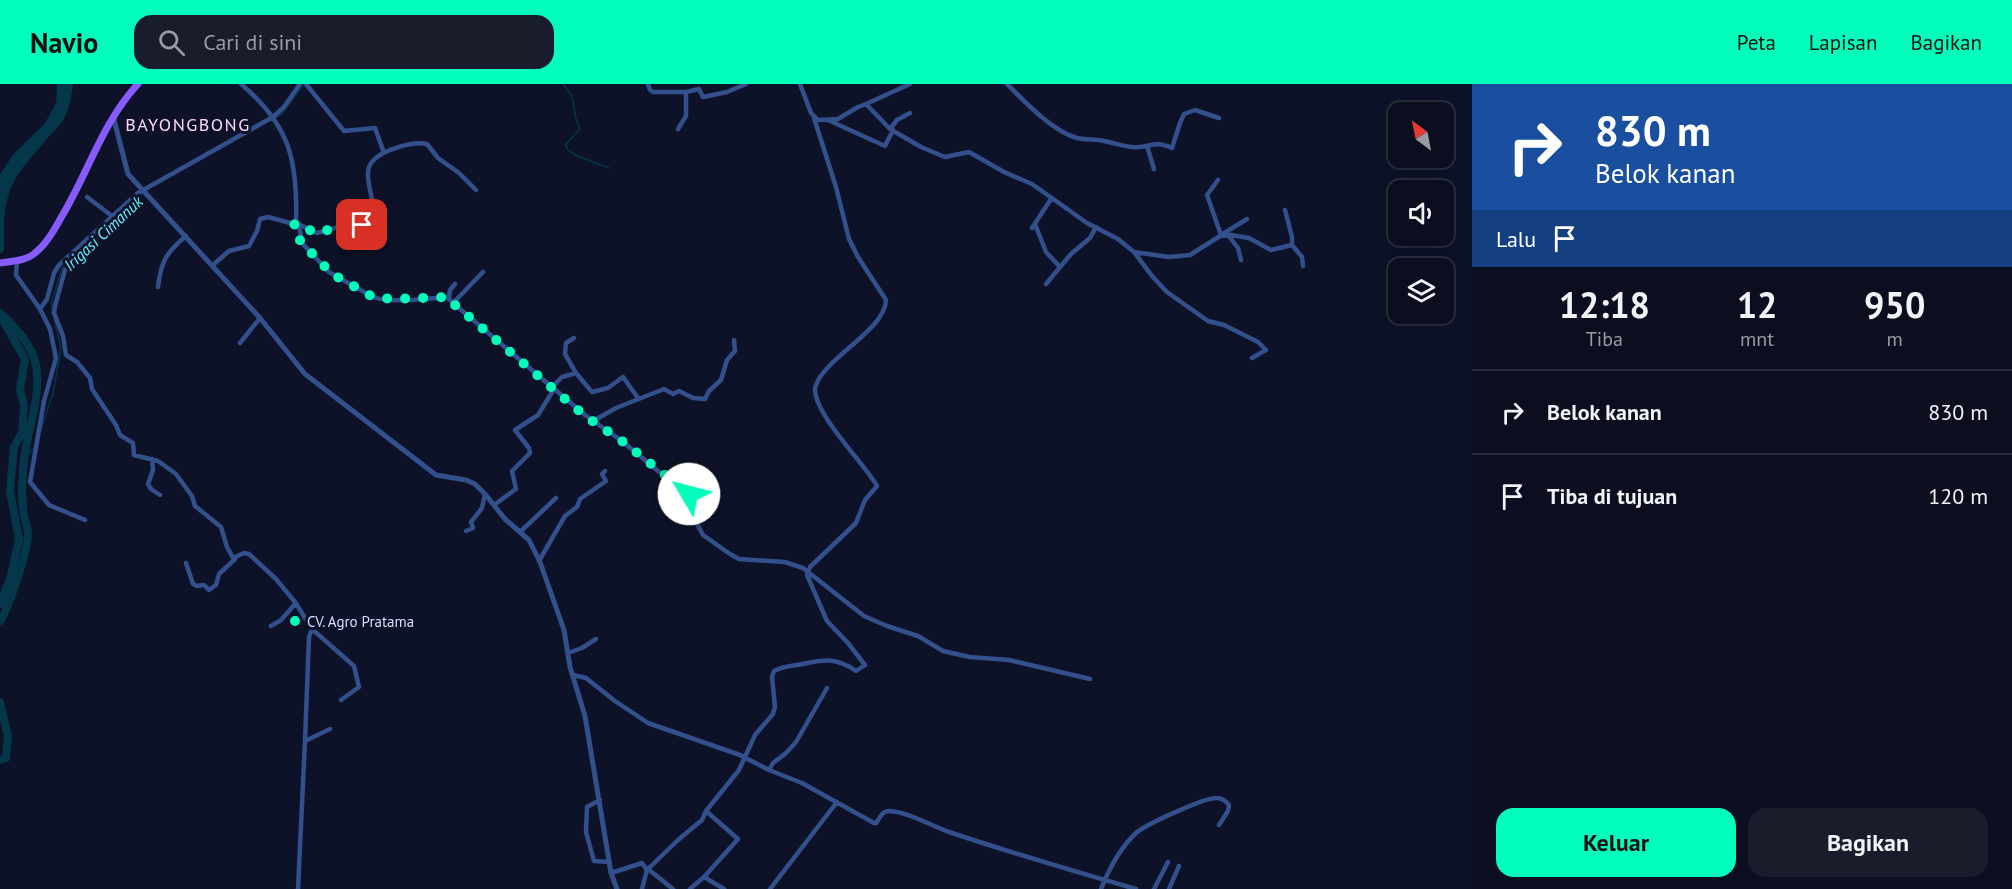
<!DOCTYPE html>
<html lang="id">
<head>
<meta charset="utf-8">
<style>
  :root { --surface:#0a0e1e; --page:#181c2b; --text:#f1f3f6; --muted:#999ca4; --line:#2a2e3c; --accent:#0fb }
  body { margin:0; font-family:"PT Sans",sans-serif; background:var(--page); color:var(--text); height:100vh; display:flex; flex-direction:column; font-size:22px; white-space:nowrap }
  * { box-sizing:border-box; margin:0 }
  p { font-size:20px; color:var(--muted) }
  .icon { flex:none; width:33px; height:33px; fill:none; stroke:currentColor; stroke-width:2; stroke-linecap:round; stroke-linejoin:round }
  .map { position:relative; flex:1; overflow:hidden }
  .sheet { display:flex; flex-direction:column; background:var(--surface); width:540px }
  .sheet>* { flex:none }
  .hud { background:#1a4fa0; color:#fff; overflow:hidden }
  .needle { width:39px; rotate:328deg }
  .tools { position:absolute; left:1388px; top:18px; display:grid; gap:12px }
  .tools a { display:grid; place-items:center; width:66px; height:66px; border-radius:12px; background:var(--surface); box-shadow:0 3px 15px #0003,0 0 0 2px var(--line); font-size:30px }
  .pin { position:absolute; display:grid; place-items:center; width:51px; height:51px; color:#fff; margin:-26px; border-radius:12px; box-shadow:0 3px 9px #0006 }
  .me { position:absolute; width:66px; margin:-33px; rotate:307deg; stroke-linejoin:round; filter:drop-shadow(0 0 4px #0008) }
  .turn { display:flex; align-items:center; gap:21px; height:126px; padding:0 24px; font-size:27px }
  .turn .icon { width:78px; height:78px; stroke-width:2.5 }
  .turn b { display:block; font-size:42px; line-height:51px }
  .then { display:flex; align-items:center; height:57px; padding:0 24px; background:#0003; gap:12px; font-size:22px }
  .eta { display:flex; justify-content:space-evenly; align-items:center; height:102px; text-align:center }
  .eta b { font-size:36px; font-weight:600; line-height:42px }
  .primary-button { display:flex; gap:12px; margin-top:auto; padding:12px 24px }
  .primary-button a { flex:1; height:69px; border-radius:18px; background:var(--accent); color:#111; font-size:24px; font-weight:600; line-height:69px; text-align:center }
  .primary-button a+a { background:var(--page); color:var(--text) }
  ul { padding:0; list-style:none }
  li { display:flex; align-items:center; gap:18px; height:84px; padding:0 24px; border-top:2px solid var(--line) }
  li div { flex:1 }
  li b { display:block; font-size:22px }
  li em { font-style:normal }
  header { display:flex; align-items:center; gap:36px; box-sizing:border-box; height:84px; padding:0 30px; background:var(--accent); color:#111 }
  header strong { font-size:28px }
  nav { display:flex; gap:33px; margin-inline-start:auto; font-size:21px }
  .search { width:420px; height:54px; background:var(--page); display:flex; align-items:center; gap:15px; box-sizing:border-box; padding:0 21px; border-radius:18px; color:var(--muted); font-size:22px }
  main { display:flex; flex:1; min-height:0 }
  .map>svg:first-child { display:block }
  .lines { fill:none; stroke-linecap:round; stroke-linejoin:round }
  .stream { stroke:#04374a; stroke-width:1.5 }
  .river { stroke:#04374a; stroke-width:8 }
  .minor { stroke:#33508c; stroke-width:4.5 }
  .tertiary { stroke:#33508c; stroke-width:5 }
  .primary { stroke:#865bff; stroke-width:7 }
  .route { stroke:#0fb; stroke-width:10; stroke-dasharray:0 18 }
  .poi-dot { fill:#0fb; stroke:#0d1228; stroke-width:2 }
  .labels { text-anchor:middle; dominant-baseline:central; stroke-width:6; stroke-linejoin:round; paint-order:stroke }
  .poi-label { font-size:15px; fill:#d4dfff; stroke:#0d1228; text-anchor:start }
  .water-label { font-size:16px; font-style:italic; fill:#62f0ff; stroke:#0d1228 }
  .quarter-label { font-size:18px; letter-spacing:1.5px; fill:#ffd6ff; stroke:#0d1228 }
</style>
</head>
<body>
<header>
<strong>Navio</strong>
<div class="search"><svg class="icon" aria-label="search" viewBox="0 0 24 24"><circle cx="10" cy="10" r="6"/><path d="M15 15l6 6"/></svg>Cari di sini</div>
<nav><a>Peta</a><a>Lapisan</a><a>Bagikan</a></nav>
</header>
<main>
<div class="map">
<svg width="1472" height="805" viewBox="0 0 1472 805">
  <rect width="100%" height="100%" fill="#0d1228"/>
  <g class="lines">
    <path class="stream" d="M563,0l9,12 4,23 4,10 -14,15 1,5 8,6 34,13
      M275,34l6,-3 23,-31
      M91,157l52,-47
      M52,230v-13l10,-33 21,-19
      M41,346l12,-37 8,-45 -7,-30
      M24,374l10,-10"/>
    <path class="river" d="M0,108l3,-15 14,-21 31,-30 12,-22 1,-20
      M0,135c3,-41 21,-56 46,-85 5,-6 12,-11 15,-18 6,-9 6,-22 8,-32
      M0,137v28
      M0,229c14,12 32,32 36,52 6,29 -9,67 -12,95 -2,19 -3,38 0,56 1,5 4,12 4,18 0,15 -19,75 -28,87
      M0,520l11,-29 8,-36 -9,-48 4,-44 8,-14 2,-28 -4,-15 5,-31 -23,-40
      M0,618l8,35 -2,21 -6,2"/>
    <path class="minor" d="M241,0c49,41 57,77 55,139l-2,1
      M306,0l38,47 31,-3 9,25
      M648,0l2,6 3,2h33l13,-3 4,8 24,-5 19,-8
      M800,0l11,29 7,7 20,-1 20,-12 8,-3 24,25 31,18 24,10 24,-5 35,20 28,12 55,39 31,16 16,13 35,5 21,-2 30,-19 11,-1 18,3 22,12 21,-5 10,12 1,9
      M1007,0c17,17 46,48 70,54 9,2 18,1 27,3 10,2 19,5 28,6 19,2 20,-8 40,1l8,-25 4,-9 11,-4 24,8
      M866,20l44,-20
      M828,36l57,26 8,-16
      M678,45l8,-13v-24
      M890,45l7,-9 13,-7
      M1147,62l7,23
      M1218,96l-11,15 14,40 26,-16
      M87,113l25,19
      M1285,126l7,27v8
      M296,139l21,10 25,-7 19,1 15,-14c-3,-10 -11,-36 -7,-46 6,-16 43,-26 58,-23l11,14 21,15 17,17
      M1035,140l11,28 14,15
      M1032,144l19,-29
      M1228,151l10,13 3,12
      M87,155l3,6 -25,25 -10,36 -1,7 9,23 3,19 11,7 13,16 2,11 24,36 4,10 13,8 1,12 24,6 18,13 16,22 3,10 26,21 6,20 6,11 11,-5 5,1 27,25 19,23 17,27 42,37 5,21 -18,13
      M1134,168l18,24 15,16 41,29 16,4 34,17 8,8 -14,8
      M17,177l-1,14 24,34
      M213,181l16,-14 20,-5 8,-15 3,-12 8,-2 26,7 6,6 2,13 27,29 44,25c19,7 54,1 76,0
      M455,200l-5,6 -1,9 11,10 125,106 37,26 36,30 29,20 4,8 6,25 6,11 27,19 9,5 46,3 18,6 61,48 23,10 31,10 25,15 27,6 39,3 81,19
      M1046,200l25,-30 19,-16 6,-11
      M158,203c3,-26 8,-34 28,-51
      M453,219l30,-31
      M574,254l-8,5 -1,11 11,19
      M240,259l20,-25
      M552,303l10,-10 14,-4 16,19 16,-4 15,-11 15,21
      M593,337l23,-13 48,-19 9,5 6,-3 14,7 12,1 4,-8 12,-11 6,-20 8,-9 -1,-11
      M152,375l1,11 -5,14 3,5 9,6
      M494,421l22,-16 -4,-18 18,-18 -1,-5 -14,-18 23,-15 16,-26
      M85,436l-36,-15 -19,-23 14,-81 12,-43 -6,-29 -10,-20 7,-10 7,-26 5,-8 79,-72 135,-76 11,-10 16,-23
      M466,447l7,-3 -2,-6 11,-14 3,-14
      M520,448l36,-34
      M539,477l26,-45 12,-9 3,-8 26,-18 -4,-7 3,-3
      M186,479l7,21 4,2 7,-1 5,5 7,-5 3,-11 16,-15
      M271,542l10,-6 15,-17
      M568,569l14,-5 14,-9
      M573,591l13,3 29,23 33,22 92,32 29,15 33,13 72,40h2c4,-5 6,-12 13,-12 19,1 39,13 57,20 63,21 127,40 190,58
      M305,657l4,-104 3,-8
      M769,686l4,-7 13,-10 10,-11 31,-54
      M600,716l-13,7 -1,25 8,29 15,1
      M648,785l25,20
      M611,789l31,-10 5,7 31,-30 24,-20 4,-9 33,-41 16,-35 18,-21 2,-7 -3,-30 2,-6c7,-4 15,-5 23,-6 25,-5 37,-9 59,6l9,-6 -17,-22 -21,-22 -20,-46 3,-8 46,-44 9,-23 12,-14c-12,-22 -70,-79 -61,-101 10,-28 69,-55 70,-85l-28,-43 -9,-18 -13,-52 -22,-69
      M704,793l34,-38 -32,-28
      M298,805l7,-148 25,-12
      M642,805l5,-19
      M690,805l14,-12 20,12
      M770,805l67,-87
      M1101,805c8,-20 19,-41 35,-56 9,-8 69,-36 81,-35 5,0 9,3 12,7l-1,6 -9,14
      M1154,805l14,-27
      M1169,805l10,-23"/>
    <path class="tertiary" d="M113,32l15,58 132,144 45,56 131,101 30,5 9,4 10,10 20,25 24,21 11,22 24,68 6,37 15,49 26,157 6,16"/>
    <path class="primary" d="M0,179c12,-2 26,-2 35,-10 12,-9 20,-25 27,-37 27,-45 40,-93 76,-132"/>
  </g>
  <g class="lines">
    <path class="route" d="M362,141l-3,2 -17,-1 -25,7 -23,-9 6,6v11l32,33 41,23 19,2 56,-2 2,4 10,8 125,107 37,25 67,53"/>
  </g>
  <circle class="poi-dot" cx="295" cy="537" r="6"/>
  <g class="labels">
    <g class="poi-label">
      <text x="307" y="537">CV. Agro Pratama</text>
    </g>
    <g class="water-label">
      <text transform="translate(103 149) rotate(-43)">Irigasi Cimanuk</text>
    </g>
    <g class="quarter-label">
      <text x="188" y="40">BAYONGBONG</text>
    </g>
  </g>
</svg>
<div class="tools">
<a><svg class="needle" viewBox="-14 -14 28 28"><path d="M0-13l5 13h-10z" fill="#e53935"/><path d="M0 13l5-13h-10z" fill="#999ca4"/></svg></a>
<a><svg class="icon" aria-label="sound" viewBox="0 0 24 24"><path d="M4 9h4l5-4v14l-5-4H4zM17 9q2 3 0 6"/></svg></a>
<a><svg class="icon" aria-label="layers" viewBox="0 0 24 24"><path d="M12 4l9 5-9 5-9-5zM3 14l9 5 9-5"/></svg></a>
</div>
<div class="pin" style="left:362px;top:141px;background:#d93025"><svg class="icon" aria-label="arrive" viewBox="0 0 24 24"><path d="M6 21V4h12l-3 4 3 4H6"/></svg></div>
<svg class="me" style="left:689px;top:410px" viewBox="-20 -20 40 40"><circle r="19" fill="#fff"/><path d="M0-13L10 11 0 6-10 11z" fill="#0fb"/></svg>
</div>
<section class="sheet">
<div class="hud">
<div class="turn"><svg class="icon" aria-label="right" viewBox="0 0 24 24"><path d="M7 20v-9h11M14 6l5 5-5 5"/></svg><div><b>830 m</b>Belok kanan</div></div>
<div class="then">Lalu<svg class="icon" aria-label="arrive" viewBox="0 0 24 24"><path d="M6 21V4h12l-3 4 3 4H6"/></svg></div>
</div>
<div class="eta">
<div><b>12:18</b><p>Tiba</p></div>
<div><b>12</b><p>mnt</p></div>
<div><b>950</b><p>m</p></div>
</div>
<ul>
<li><svg class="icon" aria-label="right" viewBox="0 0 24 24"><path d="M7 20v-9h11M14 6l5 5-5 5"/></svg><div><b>Belok kanan</b></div><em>830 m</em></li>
<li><svg class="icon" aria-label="arrive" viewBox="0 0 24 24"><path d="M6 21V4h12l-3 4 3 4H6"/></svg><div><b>Tiba di tujuan</b></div><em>120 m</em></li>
</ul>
<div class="primary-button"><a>Keluar</a><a>Bagikan</a></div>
</section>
</main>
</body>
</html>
